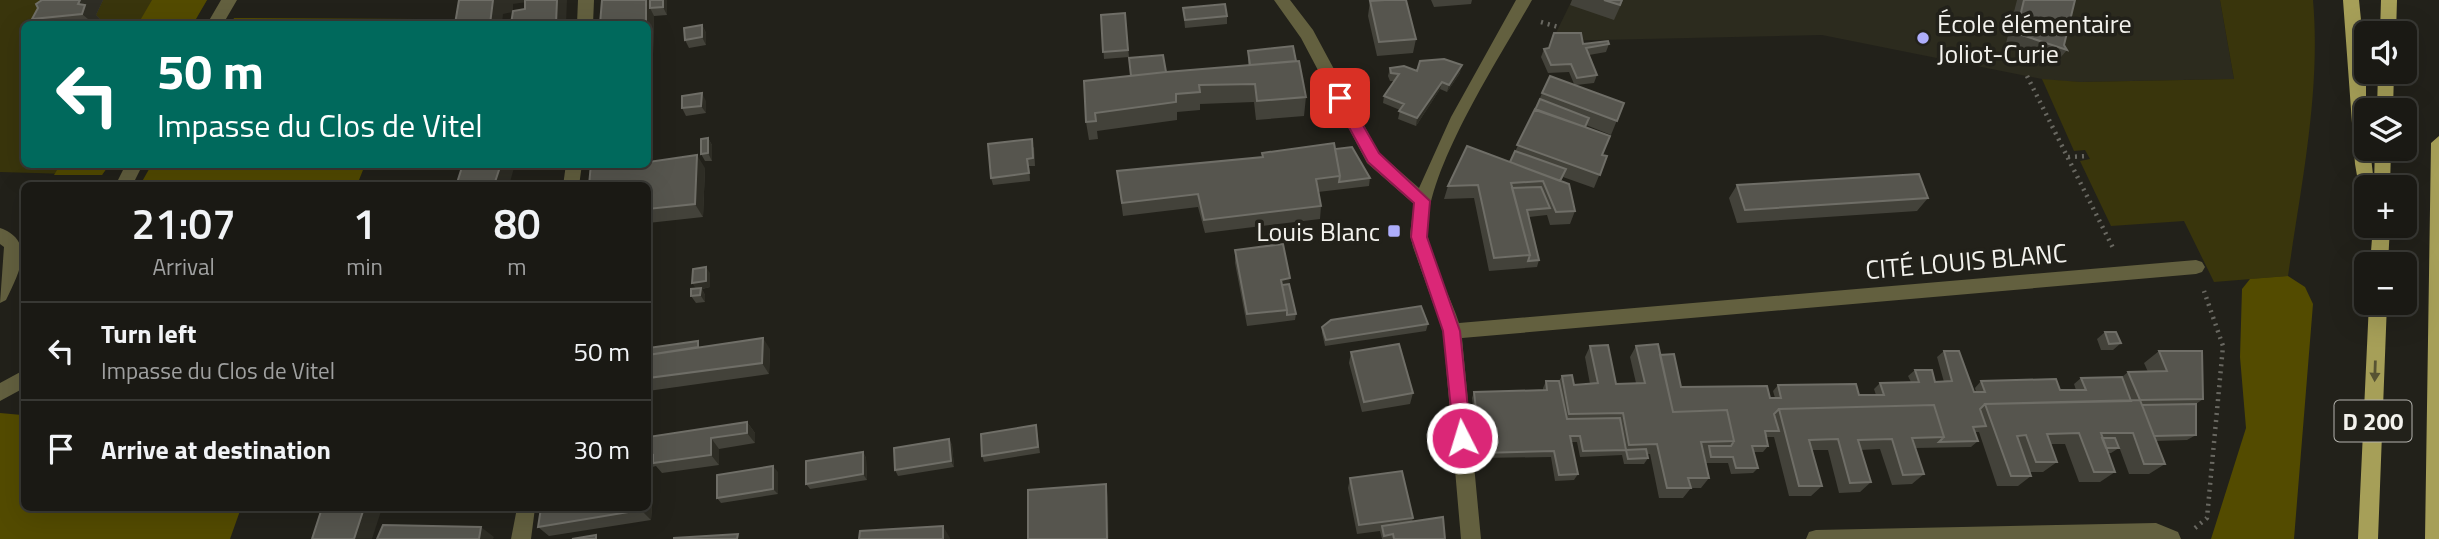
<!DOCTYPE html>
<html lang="en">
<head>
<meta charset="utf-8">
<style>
  :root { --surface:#1a1914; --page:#23221d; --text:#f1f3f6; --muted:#9fa0a0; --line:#383834 }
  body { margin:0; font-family:"Titillium Web",sans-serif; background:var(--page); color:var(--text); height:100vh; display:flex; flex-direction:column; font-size:26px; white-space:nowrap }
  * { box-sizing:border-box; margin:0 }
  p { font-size:23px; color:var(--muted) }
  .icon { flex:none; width:38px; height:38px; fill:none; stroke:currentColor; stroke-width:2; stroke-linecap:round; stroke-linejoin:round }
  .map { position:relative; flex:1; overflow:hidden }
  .panel { position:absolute; left:21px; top:182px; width:630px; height:329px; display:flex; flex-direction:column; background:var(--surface); border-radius:10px; box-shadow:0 7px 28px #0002,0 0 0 2px var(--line) }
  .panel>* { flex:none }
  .banner { position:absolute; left:21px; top:21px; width:630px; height:147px; border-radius:10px; box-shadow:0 7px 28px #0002,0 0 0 2px var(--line); background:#00695c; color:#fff; overflow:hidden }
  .tools { position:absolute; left:2354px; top:21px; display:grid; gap:14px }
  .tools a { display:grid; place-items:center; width:63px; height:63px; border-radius:10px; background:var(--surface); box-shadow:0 7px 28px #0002,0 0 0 2px var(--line); font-size:35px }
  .pin { position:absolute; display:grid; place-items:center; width:60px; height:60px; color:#fff; margin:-30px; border-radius:14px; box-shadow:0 4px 10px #0006 }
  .me { position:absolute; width:77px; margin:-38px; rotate:355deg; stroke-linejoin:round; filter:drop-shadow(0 0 5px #0008) }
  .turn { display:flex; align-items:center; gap:24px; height:147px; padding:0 21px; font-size:32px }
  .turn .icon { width:91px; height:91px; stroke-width:2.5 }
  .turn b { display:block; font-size:49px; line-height:60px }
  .eta { display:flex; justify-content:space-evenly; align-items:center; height:119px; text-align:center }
  .eta b { font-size:42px; font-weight:600; line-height:49px }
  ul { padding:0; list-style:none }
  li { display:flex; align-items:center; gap:21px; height:98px; padding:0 21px; border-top:2px solid var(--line) }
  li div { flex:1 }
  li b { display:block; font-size:26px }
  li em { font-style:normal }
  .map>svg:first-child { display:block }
  .built { fill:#2c2b1e }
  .green { fill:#39350c }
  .forest { fill:#534b00 }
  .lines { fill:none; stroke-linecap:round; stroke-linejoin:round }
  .path { stroke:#696861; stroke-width:4.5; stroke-dasharray:2 5; stroke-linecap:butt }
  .minor { fill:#63603f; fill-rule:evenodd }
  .primary { fill:#a69f58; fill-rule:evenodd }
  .wall { fill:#43423a }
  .shaded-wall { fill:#2e2d25 }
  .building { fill:#56554e; stroke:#6f6e67; stroke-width:2 }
  .oneway { fill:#575333 }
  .route { fill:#db2777; stroke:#8e194d; stroke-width:2 }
  .poi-dot { fill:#aeaefb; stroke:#22211a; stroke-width:2.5 }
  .labels { text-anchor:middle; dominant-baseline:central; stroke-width:7; stroke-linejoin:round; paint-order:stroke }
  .shield { fill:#22211a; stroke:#b4b3ae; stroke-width:2 }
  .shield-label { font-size:24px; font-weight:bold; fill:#f3f2ed }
  .poi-label { font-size:26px; fill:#f3f2ed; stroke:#22211a; text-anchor:start }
  .street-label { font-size:26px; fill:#f3f2ed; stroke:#22211a }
</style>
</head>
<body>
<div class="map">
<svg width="2439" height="539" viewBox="0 0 2439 539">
  <rect width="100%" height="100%" fill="#22211a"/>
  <path class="built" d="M1572,0h648l14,79 -153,3 -34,-2 -225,-45 -270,6z"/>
  <path class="green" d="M0,0h207l-14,24h-169v140l85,1 -7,10 -102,-3z
    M2220,0h93c8,92 -12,185 -25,276l-74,6 -30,-61 -73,5 -31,-65 10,-2 -5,-9 -11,1 -32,-72 39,3 153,-3z"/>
  <path class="forest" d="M152,0h55l-14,24h-55z
    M234,18l184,1 -2,5h-185z
    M152,164h213v1l-8,20h-217z
    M60,165v-1l49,1 -7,10h-48z
    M2288,276l17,11 8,17 -19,235h-83l35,-111 -6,-71 2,-68 8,-10z
    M24,411v97h217l-11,31h-230v-126l22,2z"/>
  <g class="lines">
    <path class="path" d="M1541,22l17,5
      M2027,76l86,172
      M2068,157l20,-1
      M2195,528l12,-10 16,-172 -19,-55"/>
    <path class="minor" d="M221,0h16l-14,24h-16z
      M578,0h16l-1,24h-16z
      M1274,0h16l23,30 66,123 40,35 32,-71 65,-117h16c-30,54 -112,178 -104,237 4,30 22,57 31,86l737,-63 6,2 3,5 -3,5 -6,2 -734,64 19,201h-20l-18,-208 -30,-84 -3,-13 4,-30 -47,-41 -66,-125z
      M126,164h17l-11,22h-17z
      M566,164h16l-3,22h-16z
      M0,228c37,13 18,47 6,72l-6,3 4,-56 -4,-3z
      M24,370v18l-24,13v-18z
      M517,508h18l-4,31h-20z
      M2156,523l22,9 3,7h-375l3,-7 7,-2z"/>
    <path class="primary" d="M2343,0h16l7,70v79h4l4,34 1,-34h16l-1,38h-24v8l-6,-2 -5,-29z
      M2381,0h16l-1,33h-16z
      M2378,72h16l-1,38h-16z
      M2439,136v403h-14l6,-396z
      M2373,226h17l-2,38h-18z
      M2369,303h18l-9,236h-20z"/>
  </g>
  <path class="wall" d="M42,0h61l-7,15 5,5 -2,4h-61l-6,-5z
    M667,0v15l-13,1 -4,146 55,6 -2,49 -55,6v-37l-59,-1 11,-161z
    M1431,0h41l-1,4 -37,3z
    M1572,0h51l-9,20 -44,-15z
    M2017,0h58l-11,45 3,5 -12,14 -50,-17z
    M1370,1l46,38 -3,14 -36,3 -9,-40z
    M1183,8l44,8v8l-42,4z
    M1125,13l4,44 -25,2 -3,-44z
    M702,25l4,8v12l-17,3 -4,-8z
    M1583,44h26l-3,8 -17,3 8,20 -3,8 -18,2 48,18 -13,32 -25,-10 -1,3 17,27 5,1 -13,32 -31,-11 -2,4 14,30 -5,13 -20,1 -3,-10 -18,2 10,43 -2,7 -48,4 -15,-73 -30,1 4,-13 62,-24 25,-52 7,-17 32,-9 -5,-12 -21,1 -7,-16 3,-8z
    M1248,51l48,10 10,36 -2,19 -48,4 -2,-18 -54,2v6l-23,2v8l-80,11 1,8 -9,1 -3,-18 -2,-41 82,-9 82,-7z
    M1390,68l27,3 43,2 -13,19 -7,-3 -24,37 -18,-7 2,-9 -17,-7 1,-7 10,-15h-4l-2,-5z
    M706,101v12l-20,3 -4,-8z
    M708,138l4,7v16h-7l-4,-7z
    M1034,147l1,19h-6l1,15 -37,4 -2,-7z
    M1335,149l35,29 -1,8 -51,6 3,14 -1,13 -115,14 -7,-26 -75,9 -6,-45 145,-13v-5z
    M1737,185l191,13 -11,13 -180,12 -8,-25z
    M1235,250l54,34 7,30 -1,6 -48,6 -12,-63z
    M710,273v14l-8,2 3,6v7l-9,1 -5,-7 5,-7z
    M1428,324l-2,7 -101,15 -3,-13v-6z
    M2105,332l16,11 -8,7h-12l-4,-11z
    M1590,346l26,38 20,-1 -6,-26 6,-11 24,9 21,32 89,11h5l-2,-7 5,-6 81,10h17l-2,-6 6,-6 31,-1 -3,-6 7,-6 20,12h9l-7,-25 7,-6 30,41h2l-1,-4 6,-7 79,9h16l-2,-6 7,-6 41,-1 6,-5h20l-4,-9 15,-12 44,48 -7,5v31l-9,5 -31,1 9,23 -16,10h-20l-11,-30 1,4 -8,5h-3l7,19 -15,10h-21l-14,-38h-14l6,18 -14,10h-13l1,4 -13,10h-21l-18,-54h-4l3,9 -7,6 -56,1 9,26 -12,10 -20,1 -12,-36 -19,1 10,32 -11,10 -21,1 -11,-43h-16l10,36 -11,10h-22l-15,-59h-8l2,9 -5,6h-9l4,16 -5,5 -22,1 -3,-11h-22l-2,-11h-1l6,26 -8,10h-10l-8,10h-24l-9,-44h-3l1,4 -4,6h-20l-2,-9 -42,2 -3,-15h-6l7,32 -4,6 -19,1 -4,-24 -72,1 -7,-60 2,-6 69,-2v-2l3,-7h13l3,-5 12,9 16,-1 -5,-27z
    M702,347l68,2 -1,25 -121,17v-43z
    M1351,352l62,41 -3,11 -48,8 -13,-49z
    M747,422l8,11v10l-36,6v16l-57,8 -6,-7 -8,2v-31z
    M1036,425l4,28 -56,9 -2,-6z
    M949,439l3,6 2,22 -56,9 -3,-6z
    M863,452l3,6 1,22 -57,9 -4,-5z
    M778,472v22l-57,9 -4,-5z
    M1350,478l63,40 -1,4 33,17h-63l-2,-8 -23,3 -9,-46z
    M648,485l5,5 -2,30 -102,16 -11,-9 110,-19z"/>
  <path class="shaded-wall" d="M80,0h23l-7,15 5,5 -2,4h-5l-12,-10 -4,-10z
    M483,0h58l-28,4v8l-10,2 -1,10h-12z
    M557,0h10l-1,24h-10z
    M646,0h9l-5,8 4,8 -4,160 -2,-12v-140h-2z
    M663,0h4v15l-4,-8z
    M702,25l4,8v12l-4,-8z
    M1462,65l-2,8 -13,19 2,-7z
    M1442,82l-2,7 -24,37 1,-8z
    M702,93l4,8v12l-5,-7z
    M708,138l4,7v16l-4,-8z
    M697,155l8,13 -2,49 -8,-13z
    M501,164h14l-6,22 -15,-1z
    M706,267l4,6v14l-8,2 3,6v7l-13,-19z
    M1290,278l-1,13 -7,1 -1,-12z
    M763,338l7,11 -1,25 -7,-11z
    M747,422l8,11v10l-8,-10z
    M711,438l8,11v16l-8,-10z
    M949,439l3,6 2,22 -3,-6z
    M863,452l3,6 1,22 -4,-6z
    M773,466l5,6v22l-5,-5z
    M1106,484l2,13 1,42h-2z
    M648,485l5,5 -2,30 -10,-10v-2h7z
    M364,508h18l-10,31h-18z
    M943,526l7,12v1h-7z
    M481,527l13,10 -1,2h-14z"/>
  <path class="building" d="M42,0h38l-2,4 7,1 -3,9 -50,5 6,-11 -2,-4z
    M459,0h34l-3,24h-35z
    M525,0h32l-1,24h-45l2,-13 12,-2z
    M602,0h44v24h-46z
    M650,0h13v7l-13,1z
    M1385,0h21l10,39 -37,3 -9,-41z
    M1604,0h18l-2,5z
    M2024,0h51l-11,45 3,5 -51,-17z
    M1225,4l2,12 -42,4 -2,-12z
    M1125,13l3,37 -25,2 -2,-37z
    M702,25v12l-17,3 -1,-12z
    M1554,33h27l2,11 25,-3 1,3 -23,4 11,27 -20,3 -6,-14 -20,1 -7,-16 5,-1z
    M1293,46l3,15 -46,4 -2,-14z
    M1163,55l3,17 -35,4 -2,-18z
    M1444,59l18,6 -13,20 -7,-3 -25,36 -18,-7 5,-7 -20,-8 15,-22 -8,-1 -1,-5 14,-2 13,5 3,-10z
    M1299,61l7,36 -49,4 -2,-17 -56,1 1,7 -24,2v8l-81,11 1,8 -10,1 -2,-41 82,-9z
    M1550,76l74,27 -7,18 -75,-28z
    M702,93l-1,13 -19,2v-12z
    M1540,99l49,19 -4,9 -50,-17z
    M1535,109l75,27 -8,19 5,1 -7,19 -83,-30z
    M708,138v15l-7,1v-15z
    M1032,139l1,19 -6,1 2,14 -38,5 -3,-34z
    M1334,143l6,33 -24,3 5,27 -117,14 -6,-26 -76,9 -5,-32 146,-14 -1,-4z
    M1467,146l102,38 6,27 -19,1 -13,-31 -32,2 19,72 -36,3 -16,-73 -30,1z
    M1352,147l18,31 -31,4 1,-6 -5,-27z
    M1515,151l51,18 -6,12 -50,-19z
    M697,155l-2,49 -47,5v-23h-33v-4l-26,3 2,-21h57v-2z
    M463,164h38l-7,21 45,-1v2h-83z
    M1919,174l9,24 -183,12 -8,-25z
    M1541,187l9,21 -23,2 12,50 -11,1 2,-6 -18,-67z
    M1283,244l7,34 -9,2 6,30 -40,4 -12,-64z
    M706,267v14l-14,2 1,-14z
    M1289,284l7,30 -9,1v-5l-5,-25z
    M701,288l-1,7 -9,1v-7z
    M1421,306l7,18 -102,16 -4,-13 9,-7z
    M2105,332h11l5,11 -12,1z
    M763,338l-1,25 -114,15v-23z
    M698,341v6l-50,8v-7z
    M1399,344l14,49 -49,9 -13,-50z
    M1658,344l15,68 54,-2 7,31 -33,1 8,36h-21l3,10h-24l-10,-44 -28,1 -6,-32 -54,1 -7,-38 10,-1 2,10 24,-2 -8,-37 18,-1 8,39 29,-1 -9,-37z
    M1944,351h15l15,41h11l-4,-11 75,-2 4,11h26l-5,-12 41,-1 9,24 -146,3 -5,5 6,17 -13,1 5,14 -39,1 5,-5 -10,-32 -155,4 -5,5 5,17h-14l3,15h-16l6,22h-22l-3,-11h-22l-2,-11h22l3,-5 -7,-31 -54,2 -13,-57 14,-1 7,33 86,-1 3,12h11l-3,-13 78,-1 3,11h25l-4,-12 39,-1 -4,-12h17l3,12 17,-1z
    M2159,351h43l1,48 -63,1 -12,-28 39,-1z
    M1546,381h13l8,38 53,-1 6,32 -43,1 -3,-15h-10l8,38 -19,1 -5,-24 -73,2 -7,-61 73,-2z
    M2140,400l25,64h-21l-11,-31h-32l14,39h-21l-15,-39 -32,1 10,28h-21l-10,-27 -9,1 14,40h-20l-26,-72z
    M2196,404v31l-42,1 -12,-31z
    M1934,405l10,32 -32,1 12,36 -21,1 -11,-36 -34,1 13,42 -21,1 -12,-44 -29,1 13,46h-23l-20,-77z
    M747,422v11l-36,5v17l-58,8v-8l-5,1v-19z
    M1036,425l2,22 -56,9 -1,-22z
    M2102,438h13l4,10h-13z
    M949,439l2,22 -56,9 -1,-22z
    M1646,449l2,9 -20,1 -2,-9z
    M863,452v22l-57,10v-23z
    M773,466v23l-56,9v-23z
    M1402,471l11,47 -54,7 -9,-47z
    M1106,484l1,55h-79v-49z
    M322,508h42l-10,31h-42z
    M541,508h100v2l-103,17z
    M1443,517l2,22h-51l-1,-5 -9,2 -2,-10z
    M383,525l98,2 -2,12h-102z
    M943,526v13h-84l1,-8z
    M738,534l-1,5h-63v-1z
    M596,535v4h-24z"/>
  <defs><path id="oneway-solid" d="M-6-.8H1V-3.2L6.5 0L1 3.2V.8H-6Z" transform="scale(1.75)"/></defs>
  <use class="oneway" href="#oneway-solid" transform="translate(2375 371) rotate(92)"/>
  <path class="route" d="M1340,92l5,2 34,59 51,48 -3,36 33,94 11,107 -9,8 -8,-8 -11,-107 -32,-94 3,-34 -46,-41 -35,-64z"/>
  <g class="poi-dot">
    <circle cx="1923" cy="38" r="7"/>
    <rect x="1387" y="224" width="14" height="14" rx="3.5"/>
  </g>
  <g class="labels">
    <rect class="shield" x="2334.5" y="400.5" width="77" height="41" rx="5"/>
    <g class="shield-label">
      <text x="2373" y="421">D 200</text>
    </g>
    <g class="poi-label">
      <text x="1937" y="23">École élémentaire<tspan x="1937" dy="30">Joliot-Curie</tspan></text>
      <text x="1380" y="231" text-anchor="end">Louis Blanc</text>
    </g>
    <g class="street-label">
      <text transform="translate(1966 261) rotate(-5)">CITÉ LOUIS BLANC</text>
    </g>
  </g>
</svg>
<div class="tools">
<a><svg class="icon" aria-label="sound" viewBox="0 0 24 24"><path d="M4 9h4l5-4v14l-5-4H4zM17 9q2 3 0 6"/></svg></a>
<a><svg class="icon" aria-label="layers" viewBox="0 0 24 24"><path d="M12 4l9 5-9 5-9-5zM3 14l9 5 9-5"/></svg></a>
<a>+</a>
<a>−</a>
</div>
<div class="pin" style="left:1340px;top:98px;background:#d93025"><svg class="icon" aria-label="arrive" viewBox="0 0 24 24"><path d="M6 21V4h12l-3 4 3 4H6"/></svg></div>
<svg class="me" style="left:1462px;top:438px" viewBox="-20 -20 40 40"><circle r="17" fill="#db2777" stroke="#fff" stroke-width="3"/><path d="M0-11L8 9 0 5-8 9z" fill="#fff"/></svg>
<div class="banner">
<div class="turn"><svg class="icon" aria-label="left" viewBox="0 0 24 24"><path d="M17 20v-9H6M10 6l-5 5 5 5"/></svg><div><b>50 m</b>Impasse du Clos de Vitel</div></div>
</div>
<section class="panel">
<div class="eta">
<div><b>21:07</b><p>Arrival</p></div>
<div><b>1</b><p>min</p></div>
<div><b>80</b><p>m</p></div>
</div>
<ul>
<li><svg class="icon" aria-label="left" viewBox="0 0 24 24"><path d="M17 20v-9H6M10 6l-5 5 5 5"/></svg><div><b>Turn left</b><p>Impasse du Clos de Vitel</p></div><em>50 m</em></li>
<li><svg class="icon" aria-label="arrive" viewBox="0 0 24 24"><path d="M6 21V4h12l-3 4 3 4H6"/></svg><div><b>Arrive at destination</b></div><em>30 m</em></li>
</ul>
</section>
</div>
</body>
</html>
